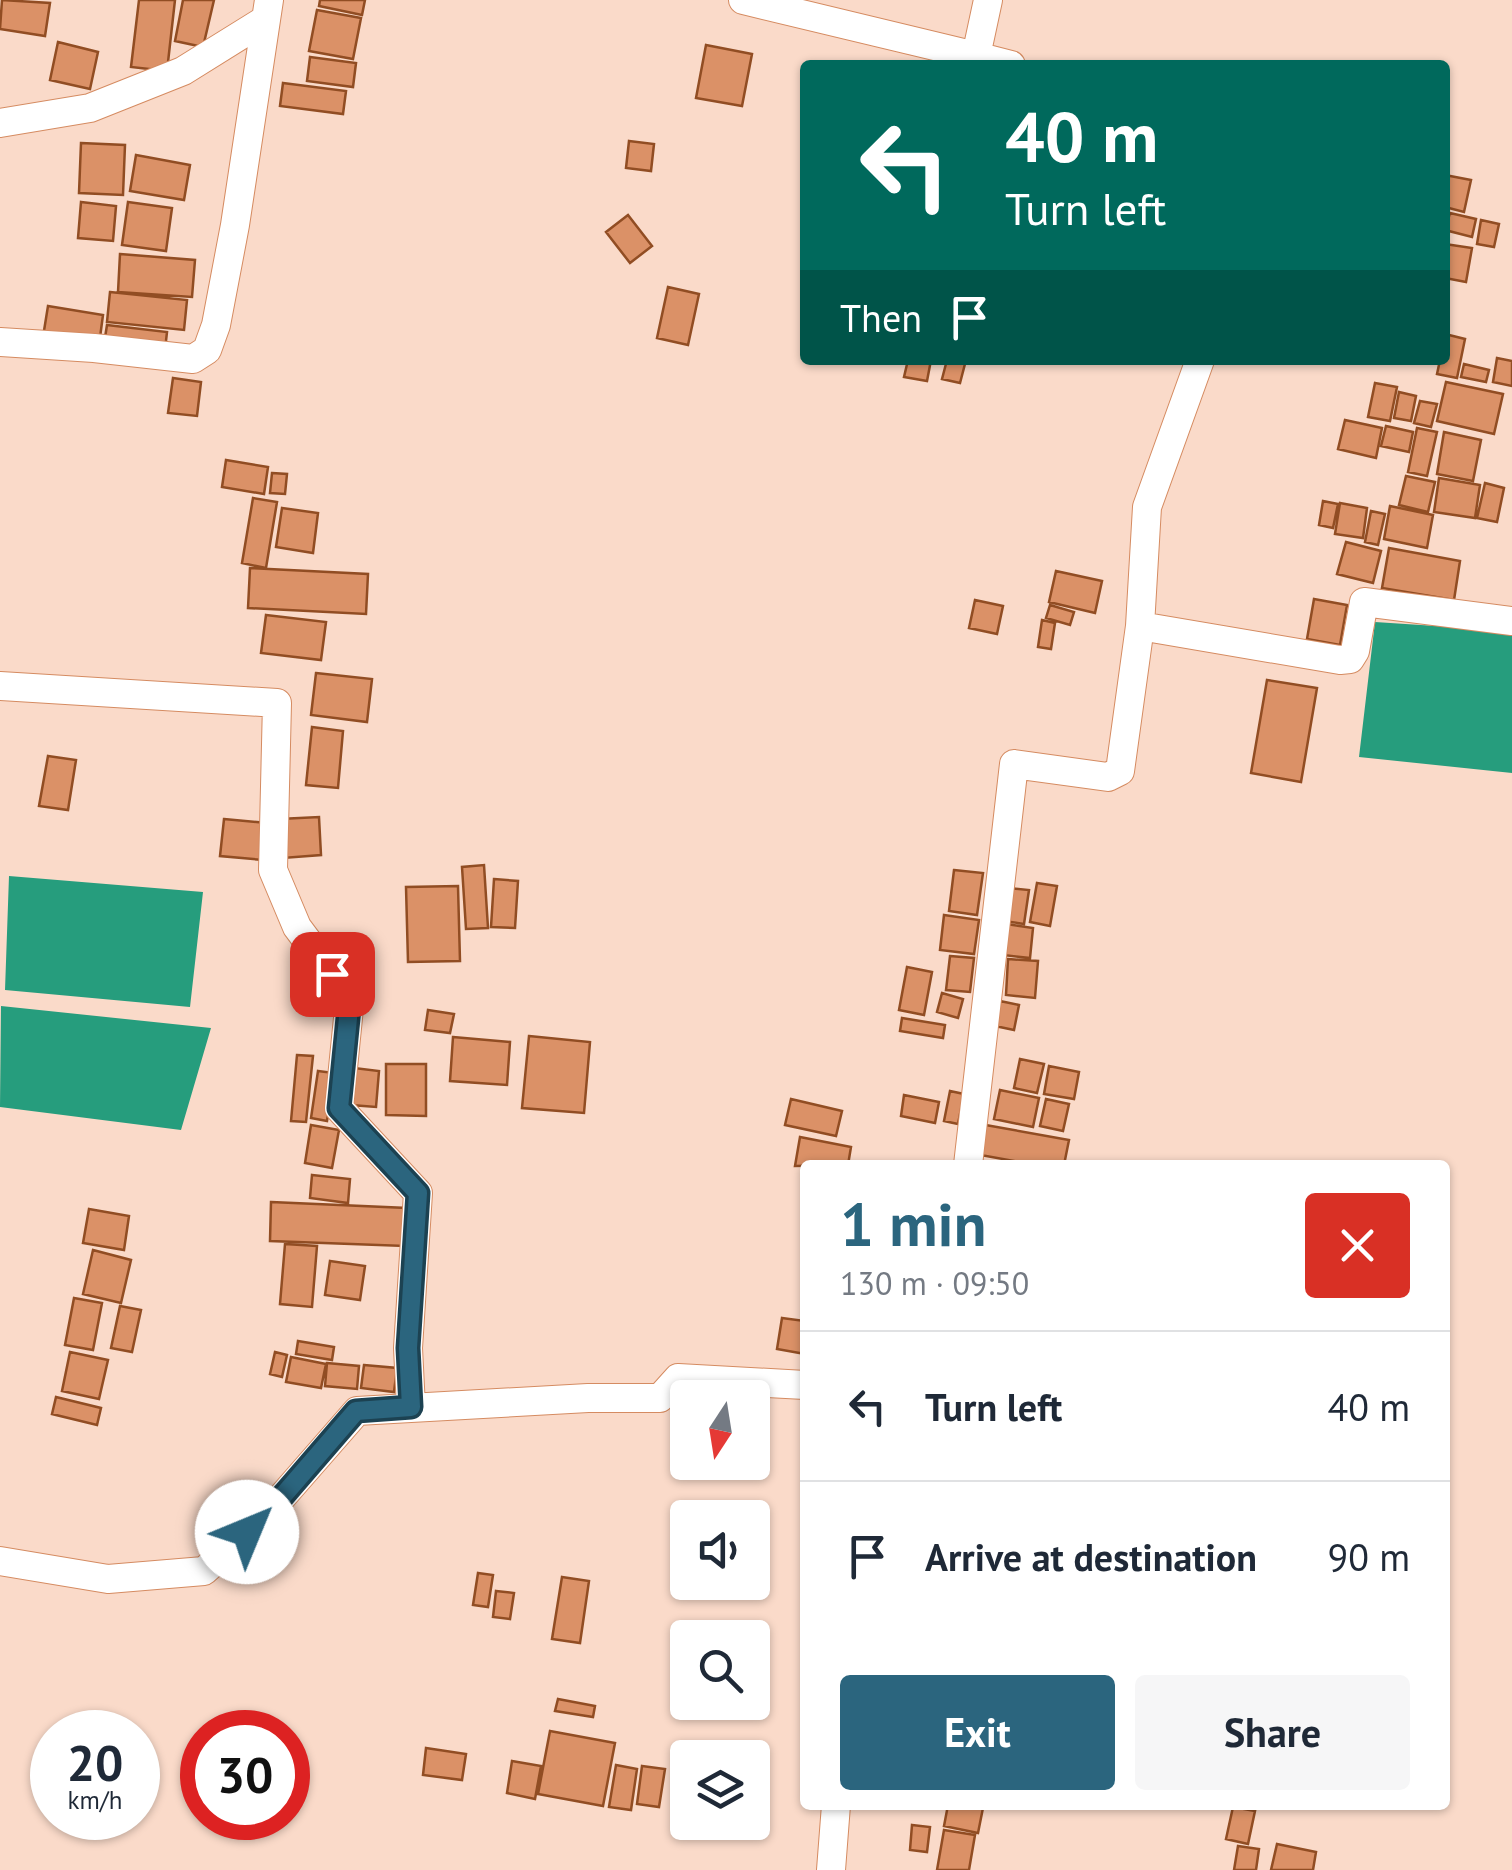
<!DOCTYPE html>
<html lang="en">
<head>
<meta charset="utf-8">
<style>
  :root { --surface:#fff; --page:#f6f6f7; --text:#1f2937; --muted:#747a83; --line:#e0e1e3; --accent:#2b657e }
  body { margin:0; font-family:"PT Sans",sans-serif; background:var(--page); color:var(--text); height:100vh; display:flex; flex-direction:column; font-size:38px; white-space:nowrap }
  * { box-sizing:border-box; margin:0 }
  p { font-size:32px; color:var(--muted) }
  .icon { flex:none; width:55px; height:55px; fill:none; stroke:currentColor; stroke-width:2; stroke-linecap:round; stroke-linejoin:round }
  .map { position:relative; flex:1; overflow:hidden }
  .sheet { position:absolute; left:800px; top:1160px; width:650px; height:650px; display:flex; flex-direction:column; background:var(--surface); border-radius:10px; box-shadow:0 2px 8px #0004 }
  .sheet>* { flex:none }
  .hud { position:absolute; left:800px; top:60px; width:650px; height:305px; border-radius:10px; box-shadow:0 2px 8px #0004; background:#00695c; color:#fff; overflow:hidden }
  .needle { width:65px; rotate:192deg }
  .fabs { position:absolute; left:670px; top:1380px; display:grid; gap:20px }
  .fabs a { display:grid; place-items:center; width:100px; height:100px; border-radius:10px; background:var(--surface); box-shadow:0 2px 8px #0004; font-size:50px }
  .speed { position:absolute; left:30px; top:1710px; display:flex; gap:20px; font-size:50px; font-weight:700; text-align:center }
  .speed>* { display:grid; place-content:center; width:130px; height:130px; border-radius:50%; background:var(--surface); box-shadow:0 2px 8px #0004; line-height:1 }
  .speed small { font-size:25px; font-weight:400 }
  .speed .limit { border:15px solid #d22; background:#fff; color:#111 }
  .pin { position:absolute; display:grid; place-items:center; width:85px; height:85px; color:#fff; margin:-42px; border-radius:20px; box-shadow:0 5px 15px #0006 }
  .me { position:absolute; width:110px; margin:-55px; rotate:45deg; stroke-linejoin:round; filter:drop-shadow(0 0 8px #0008) }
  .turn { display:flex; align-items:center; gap:35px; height:210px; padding:0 40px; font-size:45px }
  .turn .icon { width:130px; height:130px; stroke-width:2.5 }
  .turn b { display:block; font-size:70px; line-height:85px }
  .then { display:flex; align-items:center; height:95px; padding:0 40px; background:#0003; gap:20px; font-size:38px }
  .round { display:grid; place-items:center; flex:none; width:105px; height:105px; border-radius:10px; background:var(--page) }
  .headline { display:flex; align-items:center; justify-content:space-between; height:170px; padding:0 40px }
  h1 { font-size:60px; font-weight:800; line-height:75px; color:var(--accent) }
  .button { display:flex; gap:20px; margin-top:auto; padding:20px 40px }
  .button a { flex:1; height:115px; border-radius:10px; background:var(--accent); color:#fff; font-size:40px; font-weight:800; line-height:115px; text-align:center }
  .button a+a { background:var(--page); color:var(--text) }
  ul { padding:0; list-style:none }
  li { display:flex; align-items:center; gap:30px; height:150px; padding:0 40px; border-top:2px solid var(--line) }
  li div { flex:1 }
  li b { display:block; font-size:38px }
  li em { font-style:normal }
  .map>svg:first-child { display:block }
  .water { fill:#269d7d }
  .building { fill:#db9167; stroke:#914d23; stroke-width:2.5 }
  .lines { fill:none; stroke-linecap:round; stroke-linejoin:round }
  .minor-casing { stroke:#d58b61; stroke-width:30 }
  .minor { stroke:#fff; stroke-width:28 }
  .route-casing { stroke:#1c4252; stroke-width:25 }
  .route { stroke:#2b657e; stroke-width:18 }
</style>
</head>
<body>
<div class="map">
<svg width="1512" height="1870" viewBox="0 0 1512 1870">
  <rect width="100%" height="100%" fill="#fadac9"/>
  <path class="water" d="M1375,622l137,9v142l-153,-16z
    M9,876l194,16 -13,115 -185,-17z
    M1,1006l210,22 -30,102 -181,-23z"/>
  <path class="building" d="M2,0l48,3 -5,33 -45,-7z
    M139,0h36l-8,71 -36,-4z
    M183,0h31l-11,47 -28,-6z
    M320,0h45l-3,15 -43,-9z
    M317,10l44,8 -8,41 -44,-8z
    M58,42l40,10 -8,37 -40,-9z
    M706,45l46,9 -10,52 -46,-8z
    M310,57l46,6 -3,24 -46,-6z
    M283,83l63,8 -3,23 -63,-8z
    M629,141l25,3 -3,27 -25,-3z
    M81,143l44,2 -2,50 -44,-2z
    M136,155l54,10 -6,35 -54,-9z
    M1445,175l26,5 -7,32 -19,-5z
    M81,202l35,4 -3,35 -35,-3z
    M128,202l44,6 -6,43 -44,-6z
    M1450,213l26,6 -4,18 -27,-7z
    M628,215l24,31 -22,17 -24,-31z
    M1481,220l18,4 -5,23 -17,-3z
    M1445,244l27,4 -6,34 -21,-4z
    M120,254l75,6 -3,37 -74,-5z
    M668,287l31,7 -11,51 -31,-7z
    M110,292l77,8 -3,30 -77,-8z
    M48,306l55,9 -4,30 -56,-8z
    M107,325l60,7 -2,18 -61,-6z
    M1445,334l20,5 -8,39 -20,-4 3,-14h5z
    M1497,358l15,3v25l-19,-4z
    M908,360h23l-4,21 -23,-4z
    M947,360h19l-6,23 -18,-4z
    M1464,364l25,6 -3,12 -25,-5z
    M173,378l28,4 -4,34 -29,-3z
    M1446,382l57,12 -9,40 -57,-13z
    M1375,383l22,4 -7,34 -22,-4z
    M1399,392l17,4 -5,25 -17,-3z
    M1420,401l17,3 -6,23 -17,-4z
    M1345,420l37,8 -6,30 -38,-9z
    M1386,426l27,6 -4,20 -28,-6z
    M1417,428l20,4 -10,44 -19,-4z
    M1444,432l37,8 -8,41 -36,-7z
    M226,460l42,7 -4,27 -42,-7z
    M272,473l15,1 -2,20 -15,-1z
    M1406,476l29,6 -7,30 -29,-7z
    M1439,478l41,7 -5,33 -41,-6z
    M1485,483l19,5 -7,34 -20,-4z
    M253,498l24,4 -11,66 -24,-5z
    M1323,501l15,3 -5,24 -14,-3z
    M1340,503l27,5 -4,30 -28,-4z
    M1390,506l43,9 -6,33 -43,-9z
    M282,508l36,5 -5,40 -37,-6z
    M1371,511l14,3 -7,31 -13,-3z
    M1346,542l35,9 -8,32 -36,-9z
    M1389,548l71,13 -6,39 -72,-12z
    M250,568l118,6 -2,40 -118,-6z
    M1056,571l46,10 -7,32 -46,-11z
    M1314,599l33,6 -7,40 -33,-6z
    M975,600l28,6 -6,28 -28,-6z
    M1050,605l24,7 -4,13 -24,-7z
    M266,615l60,7 -5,38 -60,-7z
    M1042,620l13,3 -4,26 -13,-2z
    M316,673l56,6 -5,43 -56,-7z
    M1267,680l50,8 -16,94 -50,-9z
    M312,727l31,4 -5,57 -32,-3z
    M48,756l28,4 -8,50 -29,-4z
    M319,817l2,38 -38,3 -3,-39z
    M224,819l43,4 -4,37 -43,-4z
    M484,865l4,63 -22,1 -4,-62z
    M954,870l29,3 -6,42 -28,-4z
    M494,879l24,2 -3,47 -24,-1z
    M1037,883l20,3 -7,40 -20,-4z
    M458,886l2,75 -52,1 -2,-75z
    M1009,888l20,2 -5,34 -20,-3z
    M944,915l35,5 -5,34 -34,-4z
    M1006,924l27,4 -3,30 -27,-3z
    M950,956l24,2 -4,34 -24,-2z
    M1008,959l30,2 -3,37 -29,-3z
    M907,967l25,5 -8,43 -25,-5z
    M942,993l21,6 -5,19 -21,-6z
    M1000,1001l19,4 -5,25 -19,-4z
    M428,1010l26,4 -4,19 -25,-3z
    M902,1018l43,7 -2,13 -43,-7z
    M529,1036l61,6 -6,71 -62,-5z
    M453,1037l57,5 -3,43 -57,-4z
    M297,1055l16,1 -7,66 -15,-1z
    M1020,1059l24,5 -7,29 -23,-5z
    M386,1064h40v52l-40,-1z
    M1049,1066l30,6 -5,27 -30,-5z
    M354,1068l25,3 -3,36 -25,-2z
    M318,1071l16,2 -7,48 -16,-3z
    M1000,1090l39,8 -6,29 -39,-8z
    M950,1091l14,3 -6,30 -14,-3z
    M904,1095l35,7 -4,21 -34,-7z
    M791,1099l51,12 -6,25 -51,-11z
    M1046,1099l23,5 -6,27 -23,-5z
    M980,1124l89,16 -5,25h-28l-61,-11z
    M311,1125l28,5 -7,38 -27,-5z
    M800,1137l51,10 -3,18 -53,1z
    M312,1175l38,4 -2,24 -38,-5z
    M271,1202l136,6 -2,38 -135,-5z
    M89,1209l40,7 -5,34 -41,-7z
    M285,1244l32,2 -5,61 -32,-3z
    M93,1250l38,10 -10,43 -38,-9z
    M330,1261l35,5 -5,34 -35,-5z
    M74,1298l28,5 -9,47 -28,-5z
    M120,1306l21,4 -9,42 -21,-4z
    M782,1318l23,3v33l-28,-5z
    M298,1341l36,6 -2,13 -36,-6z
    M70,1352l38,8 -9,39 -37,-8z
    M275,1352l12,3 -5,22 -12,-3z
    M291,1357l35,7 -5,24 -35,-6z
    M327,1363l32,3 -2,23 -32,-3z
    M364,1365l33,3 -3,24 -33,-4z
    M56,1397l45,11 -4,17 -45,-11z
    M478,1573l15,2 -5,32 -15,-2z
    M562,1577l27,4 -9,62 -28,-4z
    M496,1591l18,2 -4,26 -17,-2z
    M558,1699l37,7 -2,11 -38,-6z
    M550,1731l65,12 -12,63 -65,-12z
    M426,1748l40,6 -4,26 -39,-5z
    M512,1761l29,5 -6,33 -28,-6z
    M616,1765l21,4 -6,41 -22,-3z
    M642,1766l23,3 -6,38 -22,-3z
    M948,1805l35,3 -5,25 -34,-7z
    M1233,1807l22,4 -7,33 -22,-5z
    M912,1825l18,2 -3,25 -17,-2z
    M944,1830l31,5 -6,35h-32z
    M1277,1844l39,8 -3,18h-42z
    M1238,1846l21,3 -3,21h-22z"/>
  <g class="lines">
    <g class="minor-casing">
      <path id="minor" d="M743,0l233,56 12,-56
        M976,56l35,9
        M0,123l90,-15 93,-37 82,-51
        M0,342l94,6 99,11 14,-9 9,-25 19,-100 34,-225
        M1140,626l200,34 10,-1 5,-8 9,-49 148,19
        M0,686l277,17 -4,167 24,57 53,71 -11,110 79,85 -10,155 3,59
        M968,1165l46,-401 94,13 12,-6 20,-145 7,-119 53,-147
        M0,1561l108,18 96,-8 64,-58 89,-102 231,-13h72l18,-20 127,7
        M831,1870l5,-65"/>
    </g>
    <use href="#minor" class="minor"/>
  </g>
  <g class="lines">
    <g class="route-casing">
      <path id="route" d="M247,1532l21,-19 88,-102 55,-4 -3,-59 10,-155 -79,-85 11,-110 -18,-24"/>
    </g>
    <use href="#route" class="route"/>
  </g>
</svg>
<div class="fabs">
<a><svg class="needle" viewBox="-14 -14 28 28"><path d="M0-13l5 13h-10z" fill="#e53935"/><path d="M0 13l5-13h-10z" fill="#747a83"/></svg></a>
<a><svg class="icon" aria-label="sound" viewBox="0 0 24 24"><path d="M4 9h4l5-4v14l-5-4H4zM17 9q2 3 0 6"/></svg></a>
<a><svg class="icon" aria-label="search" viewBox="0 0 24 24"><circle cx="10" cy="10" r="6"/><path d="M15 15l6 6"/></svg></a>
<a><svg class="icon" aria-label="layers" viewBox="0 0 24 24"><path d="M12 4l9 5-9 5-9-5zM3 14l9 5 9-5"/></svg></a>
</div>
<div class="speed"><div>20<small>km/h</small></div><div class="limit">30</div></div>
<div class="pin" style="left:332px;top:974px;background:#d93025"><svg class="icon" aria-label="arrive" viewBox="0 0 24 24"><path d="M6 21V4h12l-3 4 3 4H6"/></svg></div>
<svg class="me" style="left:247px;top:1532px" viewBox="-20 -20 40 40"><circle r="19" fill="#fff"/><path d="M0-13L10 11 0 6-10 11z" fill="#2b657e"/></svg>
<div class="hud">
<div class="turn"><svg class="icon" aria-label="left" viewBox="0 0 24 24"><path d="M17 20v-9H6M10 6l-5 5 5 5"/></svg><div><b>40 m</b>Turn left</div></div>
<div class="then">Then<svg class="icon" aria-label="arrive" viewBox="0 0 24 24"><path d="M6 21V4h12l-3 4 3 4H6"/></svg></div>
</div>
<section class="sheet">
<div class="headline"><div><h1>1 min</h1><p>130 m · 09:50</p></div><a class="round" style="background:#d93025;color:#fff"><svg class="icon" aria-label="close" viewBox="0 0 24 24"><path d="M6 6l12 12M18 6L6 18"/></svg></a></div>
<ul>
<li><svg class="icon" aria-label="left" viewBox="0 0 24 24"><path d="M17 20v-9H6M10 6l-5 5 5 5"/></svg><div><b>Turn left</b></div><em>40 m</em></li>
<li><svg class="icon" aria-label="arrive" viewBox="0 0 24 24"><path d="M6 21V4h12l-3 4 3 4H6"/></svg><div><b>Arrive at destination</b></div><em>90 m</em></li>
</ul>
<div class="button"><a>Exit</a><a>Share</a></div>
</section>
</div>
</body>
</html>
